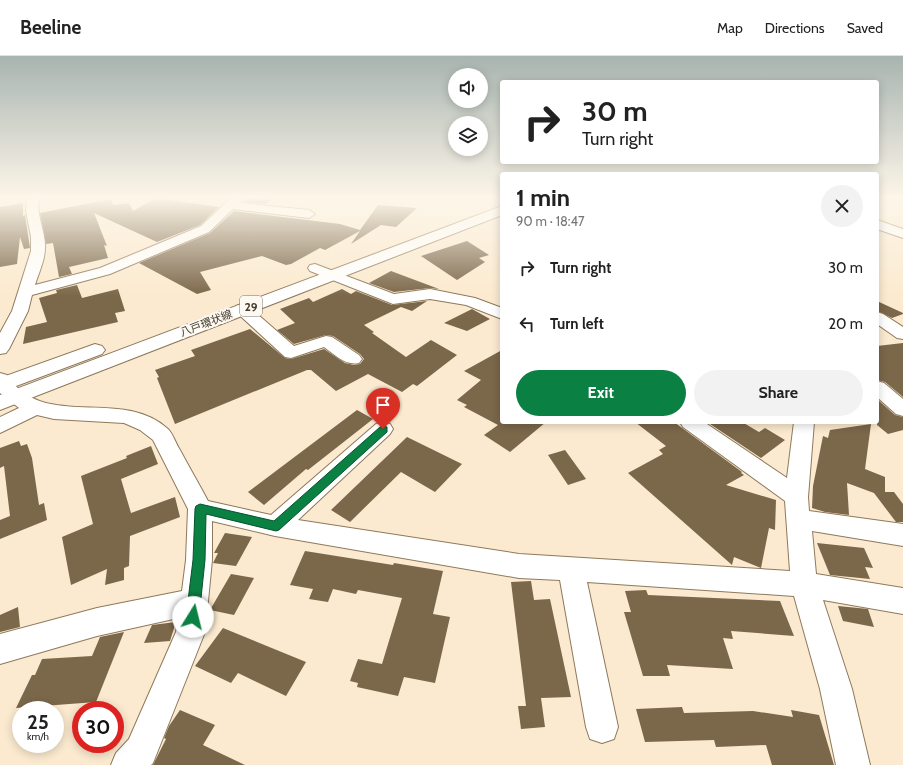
<!DOCTYPE html>
<html lang="en">
<head>
<meta charset="utf-8">
<style>
  :root { --surface:#fff; --page:#f2f2f2; --text:#222; --muted:#767676; --line:#e0e0e0; --accent:#0b8043 }
  body { margin:0; font-family:Cabin,"Noto Sans JP",sans-serif; background:var(--page); color:var(--text); height:100vh; display:flex; flex-direction:column; font-size:15px; white-space:nowrap }
  * { box-sizing:border-box; margin:0 }
  p { font-size:13px; color:var(--muted) }
  .icon { flex:none; width:22px; height:22px; fill:none; stroke:currentColor; stroke-width:2; stroke-linecap:round; stroke-linejoin:round }
  .map { position:relative; flex:1; overflow:hidden }
  .sheet { position:absolute; left:500px; top:116px; width:379px; height:252px; display:flex; flex-direction:column; background:var(--surface); border-radius:4px; box-shadow:0 2px 10px #0003 }
  .sheet>* { flex:none }
  .banner { position:absolute; left:500px; top:24px; width:379px; height:84px; border-radius:4px; box-shadow:0 2px 10px #0003; background:#fff; color:var(--text); overflow:hidden }
  .tools { position:absolute; left:448px; top:12px; display:grid; gap:8px }
  .tools a { display:grid; place-items:center; width:40px; height:40px; border-radius:50%; background:var(--surface); box-shadow:0 2px 10px #0003; font-size:20px }
  .speed { position:absolute; left:12px; top:645px; display:flex; gap:8px; font-size:20px; font-weight:700; text-align:center }
  .speed>* { display:grid; place-content:center; width:52px; height:52px; border-radius:50%; background:var(--surface); box-shadow:0 2px 10px #0003; line-height:1 }
  .speed small { font-size:10px; font-weight:400 }
  .speed .limit { border:6px solid #d22; background:#fff; color:#111 }
  .pin { position:absolute; display:grid; place-items:center; width:34px; height:34px; color:#fff; margin:-41px -17px; border-radius:50% 50% 50% 0; rotate:-45deg; box-shadow:0 0 4px #0007 }
  .pin .icon { rotate:45deg }
  .me { position:absolute; width:44px; margin:-22px; rotate:9deg; stroke-linejoin:round; filter:drop-shadow(0 0 3px #0008) }
  .turn { display:flex; align-items:center; gap:14px; height:84px; padding:0 16px; font-size:18px }
  .turn .icon { width:52px; height:52px; stroke-width:2.5 }
  .turn b { display:block; font-size:28px; line-height:34px }
  .round { display:grid; place-items:center; flex:none; width:42px; height:42px; border-radius:21px; background:var(--page) }
  .head { display:flex; align-items:center; justify-content:space-between; height:68px; padding:0 16px }
  h1 { font-size:24px; font-weight:800; line-height:30px }
  .action { display:flex; gap:8px; margin-top:auto; padding:8px 16px }
  .action a { flex:1; height:46px; border-radius:24px; background:var(--accent); color:#fff; font-size:16px; font-weight:800; line-height:46px; text-align:center }
  .action a+a { background:var(--page); color:var(--text) }
  ul { padding:0; list-style:none }
  li { display:flex; align-items:center; gap:12px; height:56px; padding:0 16px }
  li div { flex:1 }
  li b { display:block; font-size:15px }
  li em { font-style:normal }
  header { display:flex; align-items:center; gap:24px; box-sizing:border-box; height:56px; padding:0 20px; background:var(--surface); border-bottom:1px solid var(--line) }
  header strong { font-size:19px }
  nav { display:flex; gap:22px; margin-inline-start:auto; font-size:14px }
  .map>svg:first-child { display:block }
  .building { fill:#7b674a }
  .lines { fill:none; stroke-linecap:round; stroke-linejoin:round }
  .minor-casing { stroke:#8e795b; stroke-width:2 }
  .major-casing { stroke:#8e795b; stroke-width:2 }
  .minor { fill:#fff; fill-rule:evenodd }
  .major { fill:#fff; fill-rule:evenodd }
  .route { fill:#0b8043; stroke:#07532c }
  .labels { text-anchor:middle; dominant-baseline:central; stroke-width:4; stroke-linejoin:round; paint-order:stroke }
  .far-street-label { font-size:11px; fill:#42392c; stroke:#fdf9f2 }
  .shield { fill:#fdf9f2; stroke:#7a7367; stroke-width:1 }
  .shield-label { font-size:12px; font-weight:bold; fill:#42392c }
</style>
</head>
<body>
<header>
<strong>Beeline</strong>
<nav><a>Map</a><a>Directions</a><a>Saved</a></nav>
</header>
<div class="map">
<svg width="903" height="709" viewBox="0 0 903 709">
  <rect width="100%" height="100%" fill="#fbeacf"/>
  <path class="building" d="M249,141h25l-8,7 -22,-2z
    M156,142l63,9 -19,18 -43,17 -63,-29 13,33 -3,-1 4,13 -39,9 3,7 -13,3 -6,-34 -7,1 -6,-31 71,-14 2,6 16,-2 4,8z
    M23,147v13l2,-1 5,33 -6,1 -4,-12 -3,27 -17,3v-60z
    M378,149l39,3 -21,19 -15,-2 -30,19 9,-13 -35,19 -5,-2 -29,16 -5,1 -24,-9 -62,16 11,18 -14,4 -58,-31 71,-30 24,-22 106,13 20,6z
    M467,185l22,14 -10,3 6,4 -28,18 -36,-24z
    M391,215l48,18 -9,-1 -36,4 -25,-9z
    M77,229l5,13 36,-9 7,22 -10,2 3,9 -95,22 3,-17 21,-5 -8,-24 18,-5 -1,-3z
    M342,233l9,5 5,-3 36,14 35,-4 -15,10 -11,-4 -37,18 10,7 -2,1 34,24 25,-17 26,15 -40,31 -4,-2 -11,8 -34,-18 -32,17 -25,-21h-4l-132,54 -18,-46 2,-1 -4,-7 40,-14 -4,-6 59,-21 35,29 6,1 33,-10 21,14 9,2 6,-1 4,-5 -4,-5 -27,-18 -7,-1 -32,9 -17,-14 18,-7 -15,-14 29,-11 4,4z
    M877,245l26,12v1l-11,4 -15,-7z
    M472,253l18,10 -23,12 -23,-8z
    M903,287v54l-18,-15 -8,-2v-34z
    M502,294v72h44l-36,30 -26,-17 14,-10 -34,-18 3,-2 -10,-5 24,-20 -17,-9z
    M877,343l18,16 8,2v13l-15,4 -11,-9z
    M357,354l16,9 -65,51 -2,-1 -42,36 -16,-13z
    M635,366h39l68,50 -1,1 3,2 -18,10 50,15 -1,30 -6,-2 -8,40 -27,-11 -2,8 -104,-92 35,-19 -4,-4 7,-4z
    M707,366h35l17,10 6,-4 20,12 -24,18z
    M871,368l-6,45 20,8v15h9l9,12v18h-7l-22,-29 -27,-10 2,32 -24,-3 -13,-4 1,-22 10,-50 5,2 2,-8z
    M407,381l55,27 -27,28 -34,-20 -51,50 -19,-12z
    M19,385l2,5 6,-2 5,14 7,47 5,-2 3,17 -47,19v-19l10,-4 -6,-50 -4,2v-20z
    M151,390l7,18 -37,15 10,34 44,-16 5,20 -50,19 -1,30 -5,2v12l-19,5 2,-16 -36,16 -9,-48 31,-13 -12,-48 46,-18 -1,-2z
    M565,394l21,29 -18,6 -20,-30z
    M225,477l27,4 -16,29 -23,-3 5,-10h-4z
    M817,487l47,5 9,20 -8,-1 5,12 -40,-4z
    M305,495l88,14 1,-2 49,8 -10,43 17,3 -15,66 -31,-6 -6,19 -41,-9 1,-4 -8,-2 8,-22 24,5 20,-66 -44,-8 -2,4 -23,-5 -5,13 -19,-3 4,-10 -23,-4z
    M231,518l23,4 -20,37 -24,-5z
    M531,525l3,19 16,-1 21,98 -30,1 4,29 -24,2 -3,-23h8l-15,-124z
    M646,534l2,5 132,6 14,35 -63,-5 2,8 -10,-1 10,31 -66,-4 3,11h-27l-19,-64h7l-6,-21z
    M838,550l30,3 6,18 -31,-6z
    M18,551l2,20 -20,5v-17z
    M176,566l-6,19 -26,2 8,-18z
    M223,572l83,34 -20,34 -48,-23 -7,10 -36,-17z
    M124,576l-28,70 -80,6 16,-33h3l7,-16 50,-3 8,-19z
    M682,651l2,6 69,-2 40,6 -2,-7 28,5 15,50h-62l-6,-20 -50,2 -2,-7 -69,2 -9,-33z
    M180,654l35,15 -12,20 42,20h-92l13,-26 -2,-1 5,-12z"/>
  <g class="lines">
    <g class="minor-casing">
      <path id="minor" d="M27,141h12c-3,17 5,31 6,47 1,14 -6,28 -10,41l65,-17 101,-42 31,-29h13l-5,6 69,7 6,4 -6,4 -76,-9 -24,23 -99,42 -78,21 -4,16 -19,38 -3,4 -6,1v-21l12,-22 19,-60v-14l-5,-26z
        M315,208l79,30 36,-5 45,9 27,10v11l-36,-14 -36,-6 -37,5 -5,-2 -78,-31 -2,-3 2,-3z
        M242,248l6,2 46,40 32,-10 6,1 27,18 3,4 -3,4c-13,3 -24,-8 -35,-16l-33,11 -6,-1 -49,-45 -2,-3 2,-3z
        M877,256l6,2 20,13v12l-6,-1 -20,-14z
        M0,317l7,2c37,57 114,11 161,54 5,5 8,15 12,21 9,17 19,34 28,51l63,14 105,-91 7,-2 7,2 3,5 -3,5 -92,86 221,34 271,17 -5,-70 -102,-74 -3,-5h24l83,56 7,-56h20l-6,75 1,14 94,13v22l-91,-15 4,43 87,14v26l-80,-14 29,89 18,76h-34l-16,-76 -26,-93 -207,-14 31,145 -4,12 -12,4 -12,-4 -4,-12 -26,-147 -41,-2 -244,-42 -63,-15v39l-7,72 -52,131 -2,2h-40l5,-12 13,-14 47,-107 2,-14 -81,18 -97,28v-30l97,-26 85,-17 4,-31 2,-51 -35,-69 -13,-10 -16,-7 -70,-4 -17,-4 -37,18v-16l19,-9 -19,-15z
        M877,325l7,2 19,16v17l-7,-2 -19,-17z"/>
    </g>
    <g class="major-casing">
      <path id="major" d="M502,150v9l-502,195v-15z
        M877,164l26,9v9l-26,-9z
        M95,288l7,2 3,4 -3,4 -102,38v-14z"/>
    </g>
    <use href="#minor" class="minor"/>
    <use href="#major" class="major"/>
  </g>
  <linearGradient id="sky" x2="0" y2="1"><stop stop-color="#a8b4b0"/><stop offset="0.59" stop-color="#fdf6e9"/><stop offset="1" stop-color="#fdf6e9" stop-opacity="0"/></linearGradient>
  <rect width="903" height="240" fill="url(#sky)"/>
  <path class="route" d="M383,370l4,1v5l-108,98 -3,1 -70,-17 -1,46 -6,57 -2,4 -4,2 -5,-2 -2,-4 7,-57 2,-51 1,-3 4,-2 74,17 106,-94z"/>
  <g class="labels">
    <g class="far-street-label">
      <text transform="translate(206 267) rotate(-21)">八戸環状線</text>
    </g>
    <rect class="shield" x="240" y="240" width="22" height="20" rx="3"/>
    <g class="shield-label">
      <text x="251" y="250">29</text>
    </g>
  </g>
</svg>
<div class="tools">
<a><svg class="icon" aria-label="sound" viewBox="0 0 24 24"><path d="M4 9h4l5-4v14l-5-4H4zM17 9q2 3 0 6"/></svg></a>
<a><svg class="icon" aria-label="layers" viewBox="0 0 24 24"><path d="M12 4l9 5-9 5-9-5zM3 14l9 5 9-5"/></svg></a>
</div>
<div class="speed"><div>25<small>km/h</small></div><div class="limit">30</div></div>
<div class="pin" style="left:383px;top:373px;background:#d93025"><svg class="icon" aria-label="arrive" viewBox="0 0 24 24"><path d="M6 21V4h12l-3 4 3 4H6"/></svg></div>
<svg class="me" style="left:193px;top:561px" viewBox="-20 -20 40 40"><circle r="19" fill="#fff"/><path d="M0-13L10 11 0 6-10 11z" fill="#0b8043"/></svg>
<div class="banner">
<div class="turn"><svg class="icon" aria-label="right" viewBox="0 0 24 24"><path d="M7 20v-9h11M14 6l5 5-5 5"/></svg><div><b>30 m</b>Turn right</div></div>
</div>
<section class="sheet">
<div class="head"><div><h1>1 min</h1><p>90 m · 18:47</p></div><a class="round"><svg class="icon" aria-label="close" viewBox="0 0 24 24"><path d="M6 6l12 12M18 6L6 18"/></svg></a></div>
<ul>
<li><svg class="icon" aria-label="right" viewBox="0 0 24 24"><path d="M7 20v-9h11M14 6l5 5-5 5"/></svg><div><b>Turn right</b></div><em>30 m</em></li>
<li><svg class="icon" aria-label="left" viewBox="0 0 24 24"><path d="M17 20v-9H6M10 6l-5 5 5 5"/></svg><div><b>Turn left</b></div><em>20 m</em></li>
</ul>
<div class="action"><a>Exit</a><a>Share</a></div>
</section>
</div>
</body>
</html>
